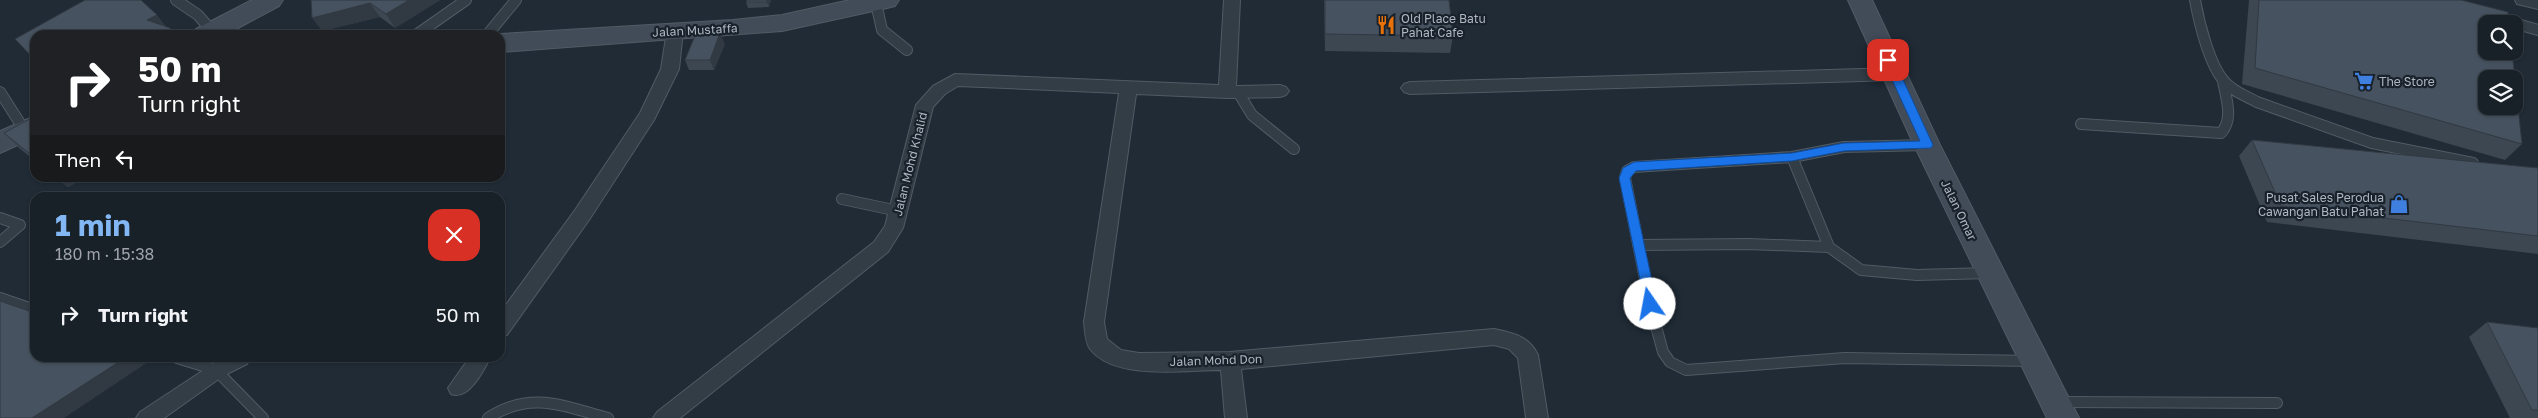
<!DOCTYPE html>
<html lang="en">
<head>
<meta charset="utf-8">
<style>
  :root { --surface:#182028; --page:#212830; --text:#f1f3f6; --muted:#9fa3a8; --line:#363e45; --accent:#82b7f4 }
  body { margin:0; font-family:"Golos Text",sans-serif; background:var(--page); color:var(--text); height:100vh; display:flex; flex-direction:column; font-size:19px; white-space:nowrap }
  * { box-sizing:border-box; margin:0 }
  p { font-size:16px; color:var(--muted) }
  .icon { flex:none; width:28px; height:28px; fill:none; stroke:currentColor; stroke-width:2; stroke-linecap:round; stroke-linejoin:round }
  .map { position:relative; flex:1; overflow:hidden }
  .drawer { position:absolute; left:30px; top:192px; width:475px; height:170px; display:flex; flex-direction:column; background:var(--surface); border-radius:15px; box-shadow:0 1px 4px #0004,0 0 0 1px var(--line) }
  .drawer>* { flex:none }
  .guide { position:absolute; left:30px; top:30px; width:475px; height:152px; border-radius:15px; box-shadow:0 1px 4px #0004,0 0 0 1px var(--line); background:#202124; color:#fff; overflow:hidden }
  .fabs { position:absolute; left:2478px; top:15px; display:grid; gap:10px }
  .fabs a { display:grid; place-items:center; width:45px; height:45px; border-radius:10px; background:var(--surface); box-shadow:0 1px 4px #0004,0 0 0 1px var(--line); font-size:25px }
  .pin { position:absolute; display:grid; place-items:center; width:42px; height:42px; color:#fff; margin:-21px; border-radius:10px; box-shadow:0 2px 8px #0006 }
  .me { position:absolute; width:55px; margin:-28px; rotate:348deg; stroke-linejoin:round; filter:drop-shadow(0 0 4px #0008) }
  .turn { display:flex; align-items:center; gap:18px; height:105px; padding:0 25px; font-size:22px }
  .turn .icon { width:65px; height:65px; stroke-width:2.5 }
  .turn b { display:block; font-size:35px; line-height:42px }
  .then { display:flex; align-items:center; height:48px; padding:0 25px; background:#0003; gap:10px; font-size:19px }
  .round { display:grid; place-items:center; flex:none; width:52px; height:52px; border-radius:15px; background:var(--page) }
  .overview { display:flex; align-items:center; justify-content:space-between; height:85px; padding:0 25px }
  h1 { font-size:30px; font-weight:700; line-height:38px; color:var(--accent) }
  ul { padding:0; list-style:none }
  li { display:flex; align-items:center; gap:15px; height:75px; padding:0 25px }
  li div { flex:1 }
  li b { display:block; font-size:19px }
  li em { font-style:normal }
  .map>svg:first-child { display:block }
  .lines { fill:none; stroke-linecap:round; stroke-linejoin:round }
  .lane-casing { stroke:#515b64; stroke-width:12 }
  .street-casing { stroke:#515b64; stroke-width:2 }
  .secondary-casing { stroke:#515b64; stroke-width:2 }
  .lane { stroke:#333d46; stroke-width:10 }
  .street { fill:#333d46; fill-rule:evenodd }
  .secondary { fill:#424c59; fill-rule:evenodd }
  .wall { fill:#3c4752 }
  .shaded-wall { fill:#313942 }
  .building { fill:#46525f; stroke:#313942; fill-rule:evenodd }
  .route { fill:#1a73e8; stroke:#114b97 }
  .labels { text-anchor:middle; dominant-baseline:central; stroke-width:4.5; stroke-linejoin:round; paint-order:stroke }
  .poi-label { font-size:12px; fill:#aeb8c3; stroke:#19222b; text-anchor:start }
  .street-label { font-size:12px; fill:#aeb8c3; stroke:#19222b }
</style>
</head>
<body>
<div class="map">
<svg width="2538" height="418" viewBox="0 0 2538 418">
  <rect width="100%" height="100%" fill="#202b36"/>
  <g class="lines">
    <g class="lane-casing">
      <path id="lane" d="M176,0l22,15 14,16
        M2195,0c4,22 14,64 29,81 8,10 22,15 33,21l115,41 101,20
        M876,3l6,27 25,20
        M2496,18l42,12
        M416,35l50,-35
        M487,35l29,-35
        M0,92l25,39
        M1238,92l14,23 42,34
        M2081,124l140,9c13,-14 5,-35 2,-52
        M1927,145l-83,2 -52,10 -158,10 -7,4 -2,7 25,126 13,48 7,10 16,8 159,-12 187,3
        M1792,157l37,90
        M842,199l56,12
        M0,218l20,7 -20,17
        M1638,245l110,-1 81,3 32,23 56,5 72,-2
        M0,298l35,12
        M177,358l39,12 47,48
        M2059,402l218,1
        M488,418c43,-28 75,-12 120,0"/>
    </g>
    <g class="street-casing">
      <path id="street" d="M1224,0h16l-4,86 44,-1 6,2 3,4 -3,4 -6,2 -53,1 -91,-4 -32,228 3,17 14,11 18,3 91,-1 264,-23c19,4 35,7 44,26l10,63h-22l-8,-60 -9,-9 -15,-4 -253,24 6,49h-22l-4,-48c-37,0 -106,11 -131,-21 -5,-7 -5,-19 -6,-27l35,-229 -161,-7 -13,8 -12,13 -30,121 -15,24 -208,166h-27l4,-6 217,-170 11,-16 31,-121 17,-19 22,-12 264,11z
        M2515,0h23v9l-21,-5z
        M675,25l6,2 2,4 -4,38 -25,51 -65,100 -82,115 -7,2v-24l75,-103 65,-97 21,-44 6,-38 2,-4z
        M1896,68l6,2 3,4 -3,4 -6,2 -486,14 -6,-2 -3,-4 3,-4 6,-2z
        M222,358h28l-3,6 -24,12 -59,42h-28l4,-6z
        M469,358h21c-7,14 -22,43 -39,36l-3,-6z"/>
    </g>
    <g class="secondary-casing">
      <path id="secondary" d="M252,0h31l-4,6 -54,29h-32l3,-6z
        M850,0h49l-4,6 -8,2 -105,23 -282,21 -2,-17 2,-1 233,-14 49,-5z
        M1848,0h24l68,145 139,273h-32l-133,-273z
        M35,116v21l-35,16v-22z"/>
    </g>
    <use href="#lane" class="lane"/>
    <use href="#street" class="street"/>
    <use href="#secondary" class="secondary"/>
  </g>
  <path class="wall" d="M311,0h129l-45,28 -15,-11 -58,14z
    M747,0h24l-2,7 -21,1 -2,-6z
    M1324,0h125l4,36 -3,17 -125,-2z
    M2249,0h212l61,144 -17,16 -263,-76z
    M725,44l-11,26h-25l-4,-10z
    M35,116v45l-17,-14 -14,-14z
    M2252,140l286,28v86l-271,-32 -28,-66z
    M56,178h29l-17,9z
    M2487,322l51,6v90h-28l-41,-81z"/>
  <path class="shaded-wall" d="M409,0h31l-45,28 -9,-14z
    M767,0h4l-2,7 -2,-5z
    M370,3l10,14 -58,14 -10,-13z
    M157,15l11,14 -21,-9z
    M720,33l5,11 -11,26 -4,-10z
    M58,178h27l-17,9z
    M125,358h23l3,2 -87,58h-32z"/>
  <path class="building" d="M85,0h56l16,15 -10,5 23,8 7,7h-142v25l-20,-21z
    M311,0h98l-23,14 -16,-11 -58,15z
    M747,0h20v2h-21z
    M1325,0h124l4,36 -128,-2z
    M2259,0h202l47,12 1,12h-23v27h26l10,93 -267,-76zM2486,79h28v27h-28z
    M696,33h24l-10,27h-25z
    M35,116v42l-31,-25z
    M2252,140l286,28v68l-257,-30z
    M0,301l35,12v45h90l-93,60h-32z
    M2487,322l51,6v82h-6z"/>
  <path class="route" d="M1888,56l6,4 39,85 -2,3 -87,3 -52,10 -156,10 -6,7 27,126 -7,5 -4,-1 -27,-130 4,-10 11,-6 158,-9 52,-10 76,-2 -37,-81z"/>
  <defs>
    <g id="restaurant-bare" transform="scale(1.5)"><path d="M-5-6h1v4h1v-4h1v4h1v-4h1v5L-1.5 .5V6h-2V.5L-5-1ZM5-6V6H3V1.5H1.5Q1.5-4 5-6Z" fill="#e8710a" stroke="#19222b" stroke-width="2.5" paint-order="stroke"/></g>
    <g id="supermarket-bare" transform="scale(1.5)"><path d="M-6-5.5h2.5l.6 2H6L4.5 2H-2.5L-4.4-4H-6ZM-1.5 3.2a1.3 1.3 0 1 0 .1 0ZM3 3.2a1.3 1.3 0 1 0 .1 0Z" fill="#3f7fe0" stroke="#19222b" stroke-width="2.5" paint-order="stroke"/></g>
    <g id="shop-bare" transform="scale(1.5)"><path d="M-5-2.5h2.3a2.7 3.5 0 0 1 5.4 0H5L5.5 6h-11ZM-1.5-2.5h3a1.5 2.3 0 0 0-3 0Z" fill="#3f7fe0" stroke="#19222b" stroke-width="2.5" paint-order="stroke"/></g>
  </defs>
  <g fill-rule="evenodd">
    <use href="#restaurant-bare" x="1386" y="25"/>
    <use href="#supermarket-bare" x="2364" y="81"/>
    <use href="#shop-bare" x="2399" y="204"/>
  </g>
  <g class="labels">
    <g class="poi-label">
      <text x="1401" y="18">Old Place Batu<tspan x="1401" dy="14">Pahat Cafe</tspan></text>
      <text x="2379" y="81">The Store</text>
      <text x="2384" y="197" text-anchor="end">Pusat Sales Perodua<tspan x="2384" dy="14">Cawangan Batu Pahat</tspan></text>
    </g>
    <g class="street-label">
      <text transform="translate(695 30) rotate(-3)">Jalan Mustaffa</text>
      <text transform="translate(910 164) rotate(-76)">Jalan Mohd Khalid</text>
      <text transform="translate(1959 210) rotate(64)">Jalan Omar</text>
      <text transform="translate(1216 360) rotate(-2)">Jalan Mohd Don</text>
    </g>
  </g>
</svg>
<div class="fabs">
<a><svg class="icon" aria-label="search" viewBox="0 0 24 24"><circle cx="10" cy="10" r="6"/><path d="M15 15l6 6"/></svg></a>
<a><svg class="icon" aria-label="layers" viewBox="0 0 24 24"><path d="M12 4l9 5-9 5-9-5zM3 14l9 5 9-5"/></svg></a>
</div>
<div class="pin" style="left:1888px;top:60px;background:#d93025"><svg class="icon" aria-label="arrive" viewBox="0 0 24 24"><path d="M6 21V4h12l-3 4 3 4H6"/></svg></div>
<svg class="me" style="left:1650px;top:304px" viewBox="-20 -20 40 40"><circle r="19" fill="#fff"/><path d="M0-13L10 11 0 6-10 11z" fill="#1a73e8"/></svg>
<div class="guide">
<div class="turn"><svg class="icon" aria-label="right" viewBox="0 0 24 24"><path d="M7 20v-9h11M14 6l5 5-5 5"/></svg><div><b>50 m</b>Turn right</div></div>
<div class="then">Then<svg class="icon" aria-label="left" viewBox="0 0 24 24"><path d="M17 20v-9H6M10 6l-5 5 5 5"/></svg></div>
</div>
<section class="drawer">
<div class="overview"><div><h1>1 min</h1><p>180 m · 15:38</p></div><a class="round" style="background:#d93025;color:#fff"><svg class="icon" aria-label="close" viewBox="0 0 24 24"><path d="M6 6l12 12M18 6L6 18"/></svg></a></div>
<ul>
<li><svg class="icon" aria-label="right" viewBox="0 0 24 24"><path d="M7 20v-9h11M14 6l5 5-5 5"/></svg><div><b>Turn right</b></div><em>50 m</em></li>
</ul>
</section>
</div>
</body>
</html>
